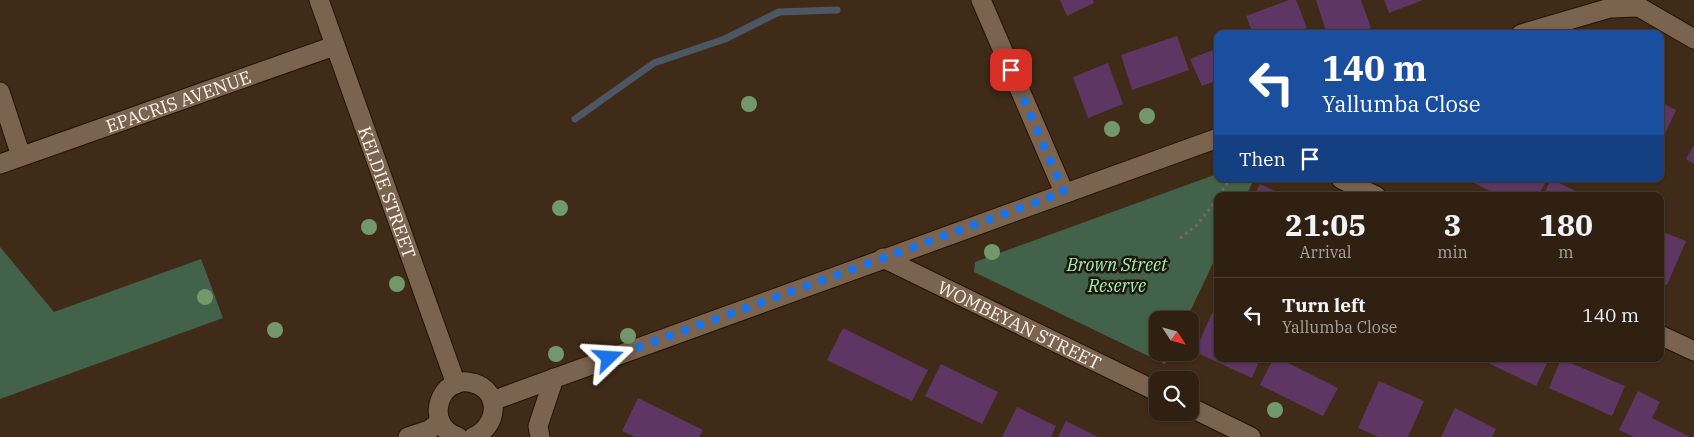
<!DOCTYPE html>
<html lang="en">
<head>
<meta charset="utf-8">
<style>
  :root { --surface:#2f2012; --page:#3b2d20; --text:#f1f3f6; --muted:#a7a39f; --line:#4a3e32 }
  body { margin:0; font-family:"IBM Plex Serif",serif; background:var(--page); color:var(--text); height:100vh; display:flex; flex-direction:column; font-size:19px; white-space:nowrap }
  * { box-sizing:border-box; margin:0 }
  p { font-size:16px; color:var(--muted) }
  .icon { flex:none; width:28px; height:28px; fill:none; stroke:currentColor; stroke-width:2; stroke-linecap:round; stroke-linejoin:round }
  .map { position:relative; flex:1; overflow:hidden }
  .side { position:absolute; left:1214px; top:192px; width:450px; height:170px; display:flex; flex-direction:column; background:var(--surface); border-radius:10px; box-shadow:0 1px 4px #0004,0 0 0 1px var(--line) }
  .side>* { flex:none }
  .top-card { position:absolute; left:1214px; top:30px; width:450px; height:152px; border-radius:10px; box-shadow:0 1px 4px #0004,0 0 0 1px var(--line); background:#1a4fa0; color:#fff; overflow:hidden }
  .needle { width:32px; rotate:126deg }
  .fabs { position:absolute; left:1149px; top:311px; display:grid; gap:10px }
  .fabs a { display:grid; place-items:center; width:50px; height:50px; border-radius:10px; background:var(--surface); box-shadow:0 1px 4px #0004,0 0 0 1px var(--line); font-size:25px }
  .pin { position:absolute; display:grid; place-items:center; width:42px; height:42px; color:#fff; margin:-21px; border-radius:10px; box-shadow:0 2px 8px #0006 }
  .me { position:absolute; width:55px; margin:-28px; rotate:70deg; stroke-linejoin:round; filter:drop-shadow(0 0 4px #0008) }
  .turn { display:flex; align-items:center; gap:18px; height:105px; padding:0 25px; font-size:22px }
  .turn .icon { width:65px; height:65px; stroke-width:2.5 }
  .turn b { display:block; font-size:35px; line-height:42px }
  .then { display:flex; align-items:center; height:48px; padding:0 25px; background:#0003; gap:10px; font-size:19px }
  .eta { display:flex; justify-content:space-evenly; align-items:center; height:85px; text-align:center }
  .eta b { font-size:30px; font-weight:700; line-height:35px }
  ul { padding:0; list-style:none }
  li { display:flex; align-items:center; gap:15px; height:75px; padding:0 25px; border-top:1px solid var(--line) }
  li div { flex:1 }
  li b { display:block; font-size:19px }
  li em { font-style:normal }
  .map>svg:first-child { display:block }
  .green { fill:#42634a }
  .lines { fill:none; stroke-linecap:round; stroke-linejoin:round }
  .stream { stroke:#4d5763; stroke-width:7 }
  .building { fill:#5e3664 }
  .street-casing { stroke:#251302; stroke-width:21 }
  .path { stroke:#7b6a5a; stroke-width:3; stroke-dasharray:2.5 4; stroke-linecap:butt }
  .street { stroke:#7a634f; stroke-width:19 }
  .tree { fill:#73986d }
  .route { stroke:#1a73e8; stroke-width:9; stroke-dasharray:0 16.2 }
  .labels { text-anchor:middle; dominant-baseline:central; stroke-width:5; stroke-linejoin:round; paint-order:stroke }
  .street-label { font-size:18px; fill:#fdf2e9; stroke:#1f160e }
  .park-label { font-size:18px; font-style:italic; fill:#9ef1b3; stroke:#1f160e }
</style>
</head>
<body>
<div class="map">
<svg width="1694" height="437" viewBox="0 0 1694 437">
  <rect width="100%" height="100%" fill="#3f2b18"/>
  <path class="green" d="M1217,174l1,5h36l-8,17h-28l-1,59 -31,65h-28v32l12,1 -5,11 -191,-92 1,-10z
    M0,247l54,65 147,-53 22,59 -223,81z"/>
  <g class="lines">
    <path class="stream" d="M575,119l79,-56 71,-24 54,-27 58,-2"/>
  </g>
  <path class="building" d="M1060,0h33l1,3 -27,13z
    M1289,0h7l11,28 -16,6h-38l-7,-18z
    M1316,0h45l10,28 -18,6h-26z
    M1384,0h39l-34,13z
    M1177,36l12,34 -57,20 -11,-35z
    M1218,48v32l-16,6 -12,-27z
    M1108,63l15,41 -35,14 -15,-41z
    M1660,102l16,8 -12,26 -4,-2z
    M1694,145v19l-8,-5z
    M1466,179h79l2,1 -9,16h-38z
    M1551,179l35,17h-43z
    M1260,184l25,12h-31z
    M1660,231l26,10 -19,44 -7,-2z
    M1212,313l6,2v44h42l-8,19 -57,-26z
    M843,328l85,42 -16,31 -85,-41z
    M1273,359h7l58,29 -15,28 -63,-31z
    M1480,359h69l-13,27z
    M1561,359l64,27 -13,30 -63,-28z
    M941,364l57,28 -16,32 -57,-28z
    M1379,381l45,20 -16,36h-29l-21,-9z
    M1638,391l22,11 -8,16 38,19h-56l-15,-7z
    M638,398l65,32 -4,7h-64l-13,-6z
    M1017,407l39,19 -5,11h-49z
    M1455,408l41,21 -4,8h-51z
    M1066,421l32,16h-40z"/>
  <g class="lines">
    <g class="street-casing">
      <g id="street">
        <path id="s1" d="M319,0l137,384"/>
        <path d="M981,0l83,192"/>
        <path d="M1521,34l89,-26 29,-1 55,32"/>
        <path d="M0,92l21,64"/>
        <path id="s2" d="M0,164l334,-118"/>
        <path d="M1341,179l35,17"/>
        <path id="s3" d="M883,258l275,134"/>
        <path d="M1660,335l34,16"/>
        <path d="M492,401l726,-263"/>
        <path d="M1190,407l61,30"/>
        <path d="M408,437l21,-7 11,-8"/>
        <path d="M458,437c-36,-12 -18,-64 15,-54 29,8 25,44 0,54"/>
        <path d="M540,437l-2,-11 16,-48"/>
      </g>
    </g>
    <path class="path" d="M1219,196l11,-17
      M1180,238l17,-13 21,-27"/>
    <use href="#street" class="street"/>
  </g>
  <g class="tree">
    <circle cx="749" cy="104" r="8"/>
    <circle cx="1147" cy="116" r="8"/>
    <circle cx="1112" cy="129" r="8"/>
    <circle cx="560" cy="208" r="8"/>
    <circle cx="369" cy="227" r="8"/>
    <circle cx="992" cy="252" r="8"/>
    <circle cx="397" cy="284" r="8"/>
    <circle cx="205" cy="297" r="8"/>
    <circle cx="275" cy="330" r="8"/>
    <circle cx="628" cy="336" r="8"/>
    <circle cx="556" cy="354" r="8"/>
    <circle cx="1275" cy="410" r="8"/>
  </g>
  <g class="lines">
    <path class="route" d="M609,358l455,-166 -53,-122"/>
  </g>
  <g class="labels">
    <g class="street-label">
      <text stroke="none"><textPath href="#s2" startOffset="189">EPACRIS AVENUE</textPath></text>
      <text stroke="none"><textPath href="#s1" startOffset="204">KELDIE STREET</textPath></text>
      <text stroke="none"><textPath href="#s3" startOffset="152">WOMBEYAN STREET</textPath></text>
    </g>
    <g class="park-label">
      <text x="1117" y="264">Brown Street<tspan x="1117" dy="21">Reserve</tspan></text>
    </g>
  </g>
</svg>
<div class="fabs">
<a><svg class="needle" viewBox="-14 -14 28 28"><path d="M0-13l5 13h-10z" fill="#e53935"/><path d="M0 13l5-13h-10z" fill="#a7a39f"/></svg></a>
<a><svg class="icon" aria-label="search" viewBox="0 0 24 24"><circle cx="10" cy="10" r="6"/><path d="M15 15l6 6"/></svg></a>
</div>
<div class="pin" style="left:1011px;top:70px;background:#d93025"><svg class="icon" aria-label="arrive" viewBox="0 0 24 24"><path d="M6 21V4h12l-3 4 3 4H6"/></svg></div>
<svg class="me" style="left:609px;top:358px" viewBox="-20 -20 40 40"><path d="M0-17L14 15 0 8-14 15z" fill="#1a73e8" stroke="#fff" stroke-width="4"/></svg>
<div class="top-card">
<div class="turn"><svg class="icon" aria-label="left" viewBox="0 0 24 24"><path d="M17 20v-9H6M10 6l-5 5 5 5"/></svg><div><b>140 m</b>Yallumba Close</div></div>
<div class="then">Then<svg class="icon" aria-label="arrive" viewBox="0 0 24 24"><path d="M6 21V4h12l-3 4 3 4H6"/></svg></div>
</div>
<section class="side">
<div class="eta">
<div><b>21:05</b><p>Arrival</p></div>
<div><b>3</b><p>min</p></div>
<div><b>180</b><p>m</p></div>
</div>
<ul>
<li><svg class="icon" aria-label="left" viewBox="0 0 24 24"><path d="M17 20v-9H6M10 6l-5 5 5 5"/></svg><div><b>Turn left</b><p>Yallumba Close</p></div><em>140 m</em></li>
</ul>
</section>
</div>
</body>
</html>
